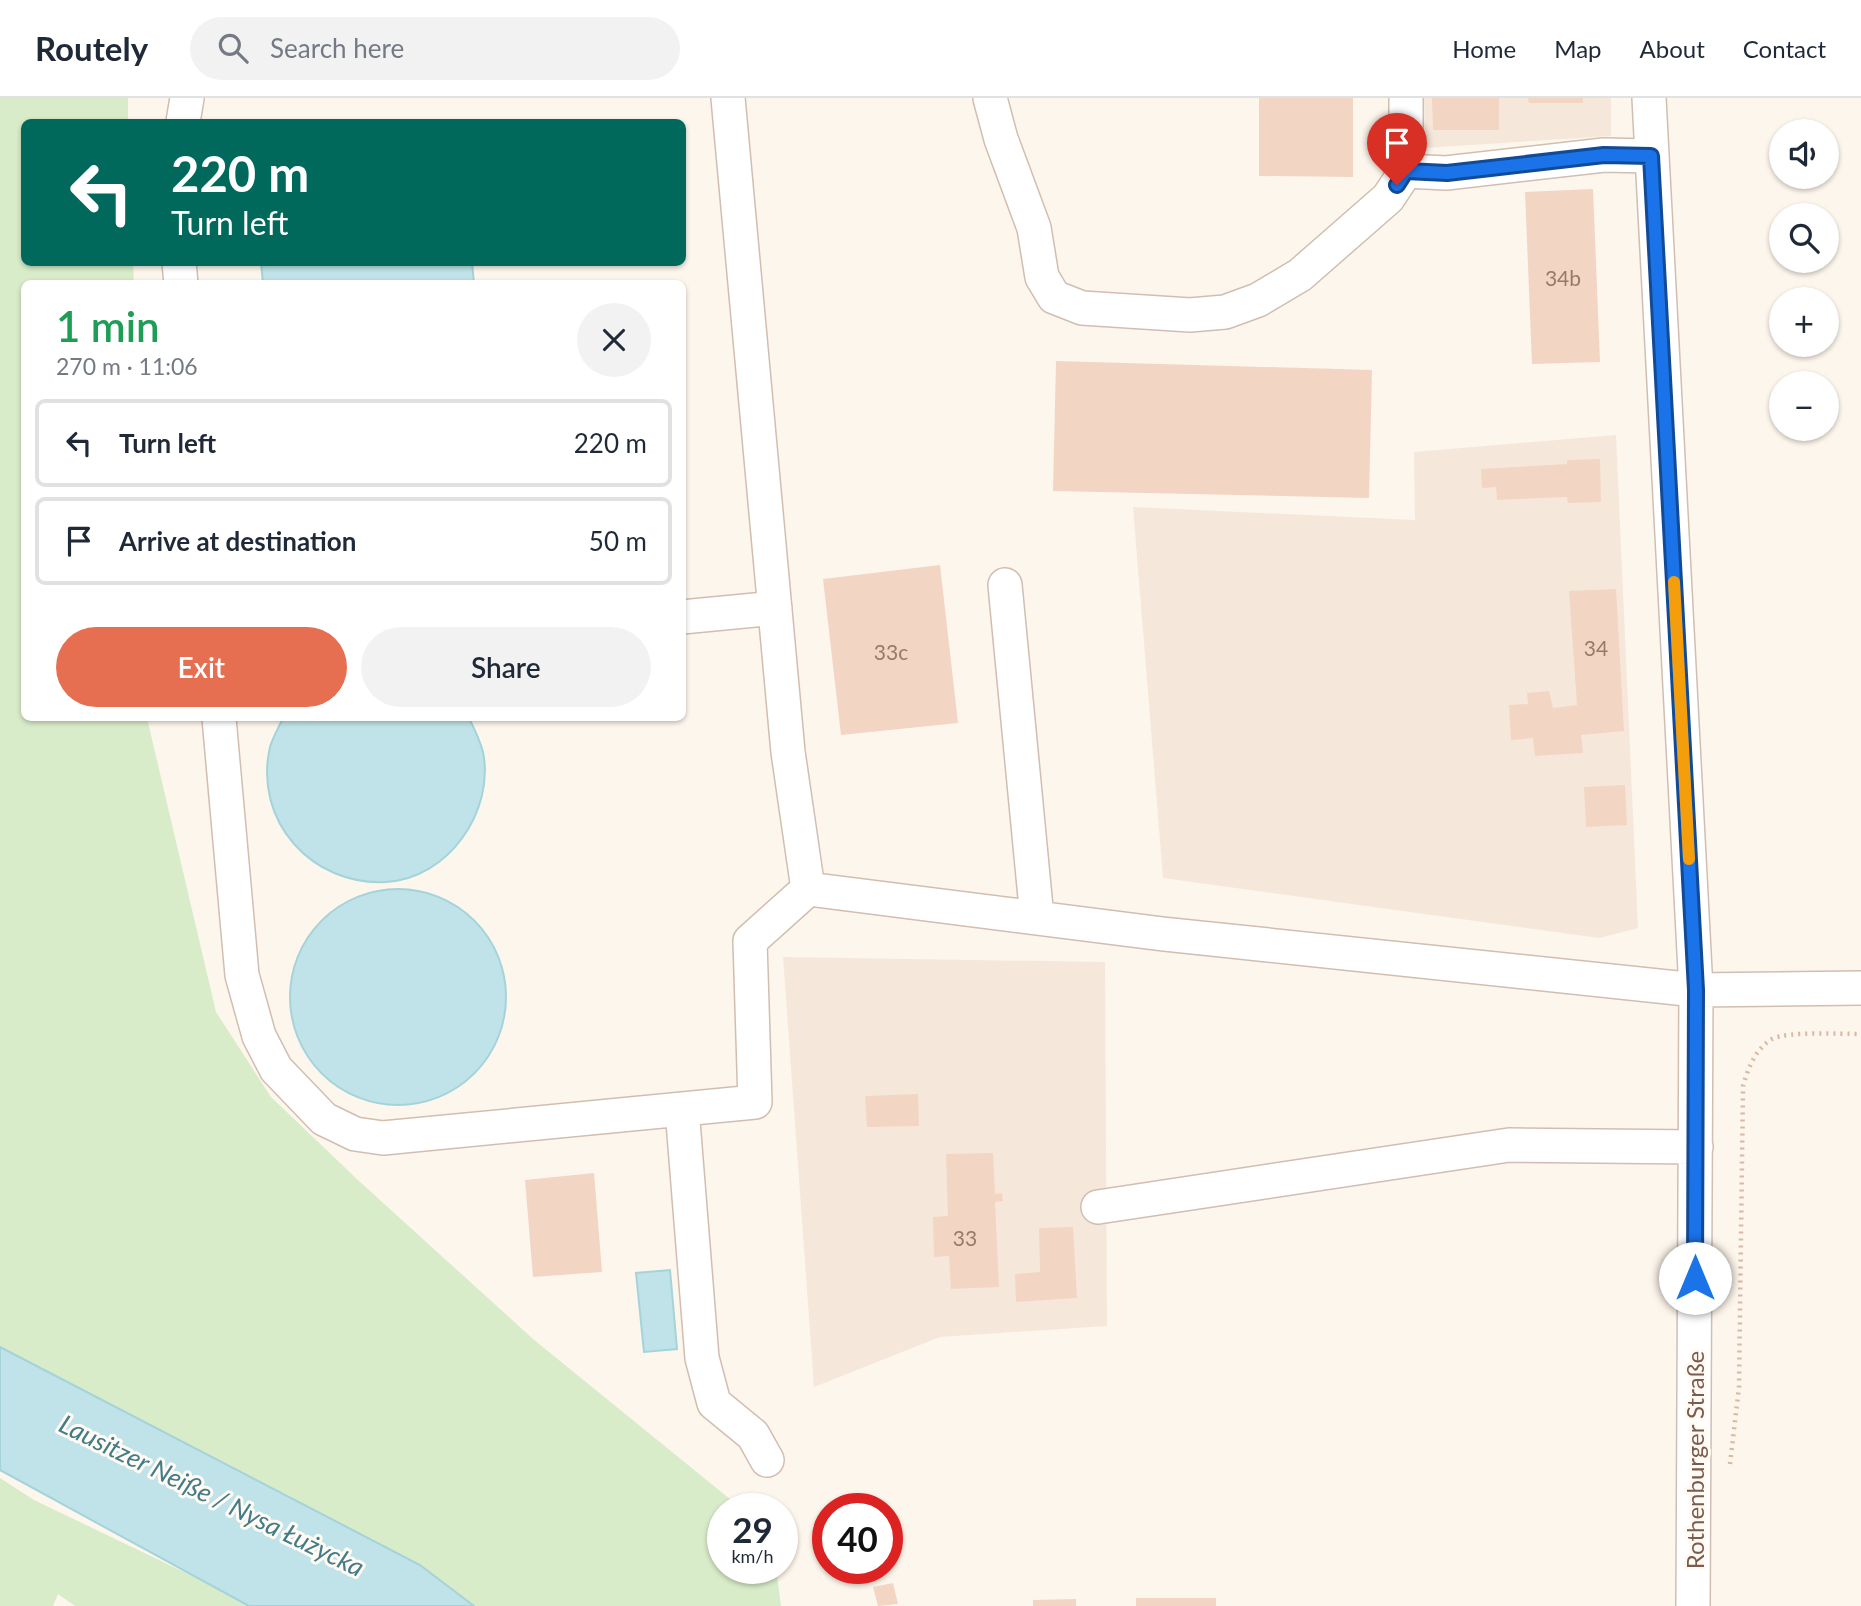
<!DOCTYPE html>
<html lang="en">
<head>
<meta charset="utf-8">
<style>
  :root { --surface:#fff; --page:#f2f2f3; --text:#1f2937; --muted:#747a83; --line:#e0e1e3; --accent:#e76f51 }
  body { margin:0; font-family:Lato,sans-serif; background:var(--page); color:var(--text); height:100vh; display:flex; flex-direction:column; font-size:26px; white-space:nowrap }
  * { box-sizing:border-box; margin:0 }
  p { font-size:23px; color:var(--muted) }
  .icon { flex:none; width:38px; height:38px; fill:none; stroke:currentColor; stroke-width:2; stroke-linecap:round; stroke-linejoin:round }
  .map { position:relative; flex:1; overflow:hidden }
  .details { position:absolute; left:21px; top:182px; width:665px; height:441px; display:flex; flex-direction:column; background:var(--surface); border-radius:10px; box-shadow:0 2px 5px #0004 }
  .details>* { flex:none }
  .banner { position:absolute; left:21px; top:21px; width:665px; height:147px; border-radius:10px; box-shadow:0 2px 5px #0004; background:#00695c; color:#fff; overflow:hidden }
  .tools { position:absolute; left:1769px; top:21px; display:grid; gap:14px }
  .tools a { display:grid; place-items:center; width:70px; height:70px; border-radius:50%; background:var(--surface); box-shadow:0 2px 5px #0004; font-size:35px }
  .speed { position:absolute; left:707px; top:1395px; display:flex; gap:14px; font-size:35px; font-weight:700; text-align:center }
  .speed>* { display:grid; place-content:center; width:91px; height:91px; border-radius:50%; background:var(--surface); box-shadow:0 2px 5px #0004; line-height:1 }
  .speed small { font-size:18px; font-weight:400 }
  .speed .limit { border:10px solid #d22; background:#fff; color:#111 }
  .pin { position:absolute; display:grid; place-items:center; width:60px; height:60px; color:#fff; margin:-72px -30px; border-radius:50% 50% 50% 0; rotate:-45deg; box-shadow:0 0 7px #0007 }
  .pin .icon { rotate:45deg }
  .me { position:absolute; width:77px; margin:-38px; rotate:0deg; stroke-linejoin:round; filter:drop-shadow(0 0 5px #0008) }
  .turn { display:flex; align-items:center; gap:24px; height:147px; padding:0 35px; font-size:32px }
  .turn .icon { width:91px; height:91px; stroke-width:2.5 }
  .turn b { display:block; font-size:49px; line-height:60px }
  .round { display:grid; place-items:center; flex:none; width:74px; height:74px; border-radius:37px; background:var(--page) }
  .headline { display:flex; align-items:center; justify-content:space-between; height:119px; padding:0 35px }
  h1 { font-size:42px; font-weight:600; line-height:52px; color:#1e9e55 }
  .cta { display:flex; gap:14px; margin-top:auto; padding:14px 35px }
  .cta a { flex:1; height:80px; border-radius:42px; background:var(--accent); color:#fff; font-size:28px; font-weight:600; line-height:80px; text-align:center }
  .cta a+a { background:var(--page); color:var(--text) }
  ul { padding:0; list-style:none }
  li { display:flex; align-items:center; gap:21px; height:88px; margin:0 14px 10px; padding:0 21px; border:4px solid var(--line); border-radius:10px }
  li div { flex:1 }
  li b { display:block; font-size:26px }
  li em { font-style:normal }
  header { display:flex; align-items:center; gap:42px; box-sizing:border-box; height:98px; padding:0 35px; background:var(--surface); border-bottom:2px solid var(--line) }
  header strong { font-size:33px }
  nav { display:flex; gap:38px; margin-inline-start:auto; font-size:24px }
  .search { width:490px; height:63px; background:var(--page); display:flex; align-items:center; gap:18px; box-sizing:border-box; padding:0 24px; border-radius:38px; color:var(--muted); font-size:26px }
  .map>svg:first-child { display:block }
  .residential { fill:#f5e8da }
  .green { fill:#d8ecc9 }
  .water { fill:#bfe3e8; stroke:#a5d3da; stroke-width:2 }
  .building { fill:#f3d5c3 }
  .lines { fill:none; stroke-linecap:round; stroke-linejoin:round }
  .minor-casing { stroke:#d1beb0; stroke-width:36 }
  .path { stroke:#d9b8a5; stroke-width:4.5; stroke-dasharray:2 5; stroke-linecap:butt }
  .minor { stroke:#fff; stroke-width:33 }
  .route-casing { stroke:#114b97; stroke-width:18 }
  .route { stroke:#1a73e8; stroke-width:12 }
  .slow { stroke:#f59e0b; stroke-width:12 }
  .labels { text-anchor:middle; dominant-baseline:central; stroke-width:6; stroke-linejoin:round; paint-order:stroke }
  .number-label { font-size:21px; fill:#987a6a }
  .street-label { font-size:24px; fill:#7a5c4d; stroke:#fffaf3 }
  .water-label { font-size:26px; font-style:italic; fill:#437c86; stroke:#fffaf3 }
</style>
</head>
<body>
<header>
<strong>Routely</strong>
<div class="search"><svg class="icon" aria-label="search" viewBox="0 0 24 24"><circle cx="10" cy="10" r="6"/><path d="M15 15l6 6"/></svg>Search here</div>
<nav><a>Home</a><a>Map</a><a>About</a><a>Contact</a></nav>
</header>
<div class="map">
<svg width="1861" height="1508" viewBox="0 0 1861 1508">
  <rect width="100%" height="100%" fill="#fdf6ec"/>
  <path class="residential" d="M1424,0h187v38l-186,12z
    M1616,337l22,493 -39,10 -436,-60 -30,-371 282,13 -1,-68z
    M783,859l322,5 2,364 -167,11 -126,50z"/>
  <path class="green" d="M0,0h128v24h-104v140l109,1 1,20 -110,1v434h123l69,294 55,85 88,84 174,158 208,169h-18v60h53l5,38h-307l-54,-41 -420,-218z
    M0,1380l34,22 221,106h-180l-17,-12 -5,12h-53z"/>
  <path class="water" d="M261,165h211l2,20h-211z
    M283,620h186c5,10 11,23 14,34 12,59 -35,127 -97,130 -74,4 -133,-61 -116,-135 3,-10 9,-20 13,-29z
    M290 899a108 108 0 1 1 216 0a108 108 0 1 1-216 0Z
    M670,1172l7,79 -33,3 -8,-79z
    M0,1249l420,218 54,41h-225l-249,-136z"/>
  <path class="building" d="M1259,0h94v79l-94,-1z
    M1432,0h67v32h-66z
    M1528,0h55v5h-54z
    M1593,91l7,173 -68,2 -7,-172z
    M1056,263l316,9 -3,128 -316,-7z
    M1600,361l1,43 -33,1 -1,-6 -70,3 -1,-13 -14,1 -1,-19 86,-5v-4z
    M940,467l18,158 -117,12 -18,-156z
    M1616,491l8,142 -43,4 2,18 -48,3 -2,-18 -22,2 -2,-35 19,-1 -1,-11 22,-2 4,17 24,-3 -8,-114z
    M1625,687l2,40 -41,2 -2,-40z
    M918,996l1,32 -52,1 -2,-31z
    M993,1055l2,41 7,-1 1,8 -8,1 4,85 -48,2 -2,-33 -15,1 -1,-40 15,-1 -2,-62z
    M594,1075l8,99 -69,5 -8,-97z
    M1073,1129l4,71 -61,4 -1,-28 25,-2 -1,-44z
    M893,1485l5,21 -20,2 -5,-19z
    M1136,1500h80v8h-80z
    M1076,1501v7h-43v-6z"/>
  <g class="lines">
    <g class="minor-casing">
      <path id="minor" d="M728,0l60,654 20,137 355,45 533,56 165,-2
        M990,0l11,41 33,89 8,49 12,20 28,11 108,7 35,-3 33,-12 42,-25 88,-77 18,-27
        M1406,0v73l40,2 158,-18 47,1
        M1649,0l47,892 -3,616
        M183,24l4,-24
        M179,164l2,22
        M1005,487l32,333
        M682,519l93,-9
        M219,620l23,257 17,61 17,33 48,50 31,15 28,4 372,-36 -5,-161 58,-52
        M682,1011l20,249 12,45 39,32 14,25
        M1098,1109l411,-62 187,2"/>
    </g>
    <path class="path" d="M1730,1366l9,-77 4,-301c5,-17 12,-37 29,-47 16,-8 69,-5 89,-5"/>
    <use href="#minor" class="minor"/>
  </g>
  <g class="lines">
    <g class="route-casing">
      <path id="route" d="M1397,87l9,-14 41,2 157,-18 47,1 45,834 -1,288"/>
    </g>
    <use href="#route" class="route"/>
    <path class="slow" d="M1674,484l15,277"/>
  </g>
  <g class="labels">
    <g class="number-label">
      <text x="1563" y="179">34b</text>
      <text x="1596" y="549">34</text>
      <text x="891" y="553">33c</text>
      <text x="965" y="1139">33</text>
    </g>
    <g class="street-label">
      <text transform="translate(1694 1362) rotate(-90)">Rothenburger Straße</text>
    </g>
    <g class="water-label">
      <text transform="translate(212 1397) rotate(26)">Lausitzer Neiße / Nysa Łużycka</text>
    </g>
  </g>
</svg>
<div class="tools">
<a><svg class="icon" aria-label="sound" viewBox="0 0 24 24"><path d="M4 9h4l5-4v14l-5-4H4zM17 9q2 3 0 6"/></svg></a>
<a><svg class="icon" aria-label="search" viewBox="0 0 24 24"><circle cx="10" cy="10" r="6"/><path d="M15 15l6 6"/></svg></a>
<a>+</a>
<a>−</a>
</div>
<div class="speed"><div>29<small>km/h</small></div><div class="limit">40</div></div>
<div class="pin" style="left:1397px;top:87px;background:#d93025"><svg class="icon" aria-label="arrive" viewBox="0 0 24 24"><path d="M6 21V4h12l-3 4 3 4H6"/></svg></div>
<svg class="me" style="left:1695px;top:1180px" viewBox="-20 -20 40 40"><circle r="19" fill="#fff"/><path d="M0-13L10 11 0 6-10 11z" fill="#1a73e8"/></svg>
<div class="banner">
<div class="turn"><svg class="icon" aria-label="left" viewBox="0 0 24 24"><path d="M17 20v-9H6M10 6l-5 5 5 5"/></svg><div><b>220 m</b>Turn left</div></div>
</div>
<section class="details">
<div class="headline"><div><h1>1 min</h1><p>270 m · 11:06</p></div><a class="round"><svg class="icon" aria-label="close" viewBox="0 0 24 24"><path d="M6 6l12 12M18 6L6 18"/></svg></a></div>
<ul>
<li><svg class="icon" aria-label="left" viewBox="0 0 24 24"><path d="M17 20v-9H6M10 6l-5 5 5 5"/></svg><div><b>Turn left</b></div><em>220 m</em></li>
<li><svg class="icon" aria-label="arrive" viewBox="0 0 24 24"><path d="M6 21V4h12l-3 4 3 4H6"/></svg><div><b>Arrive at destination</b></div><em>50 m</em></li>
</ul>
<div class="cta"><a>Exit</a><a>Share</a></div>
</section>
</div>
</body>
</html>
